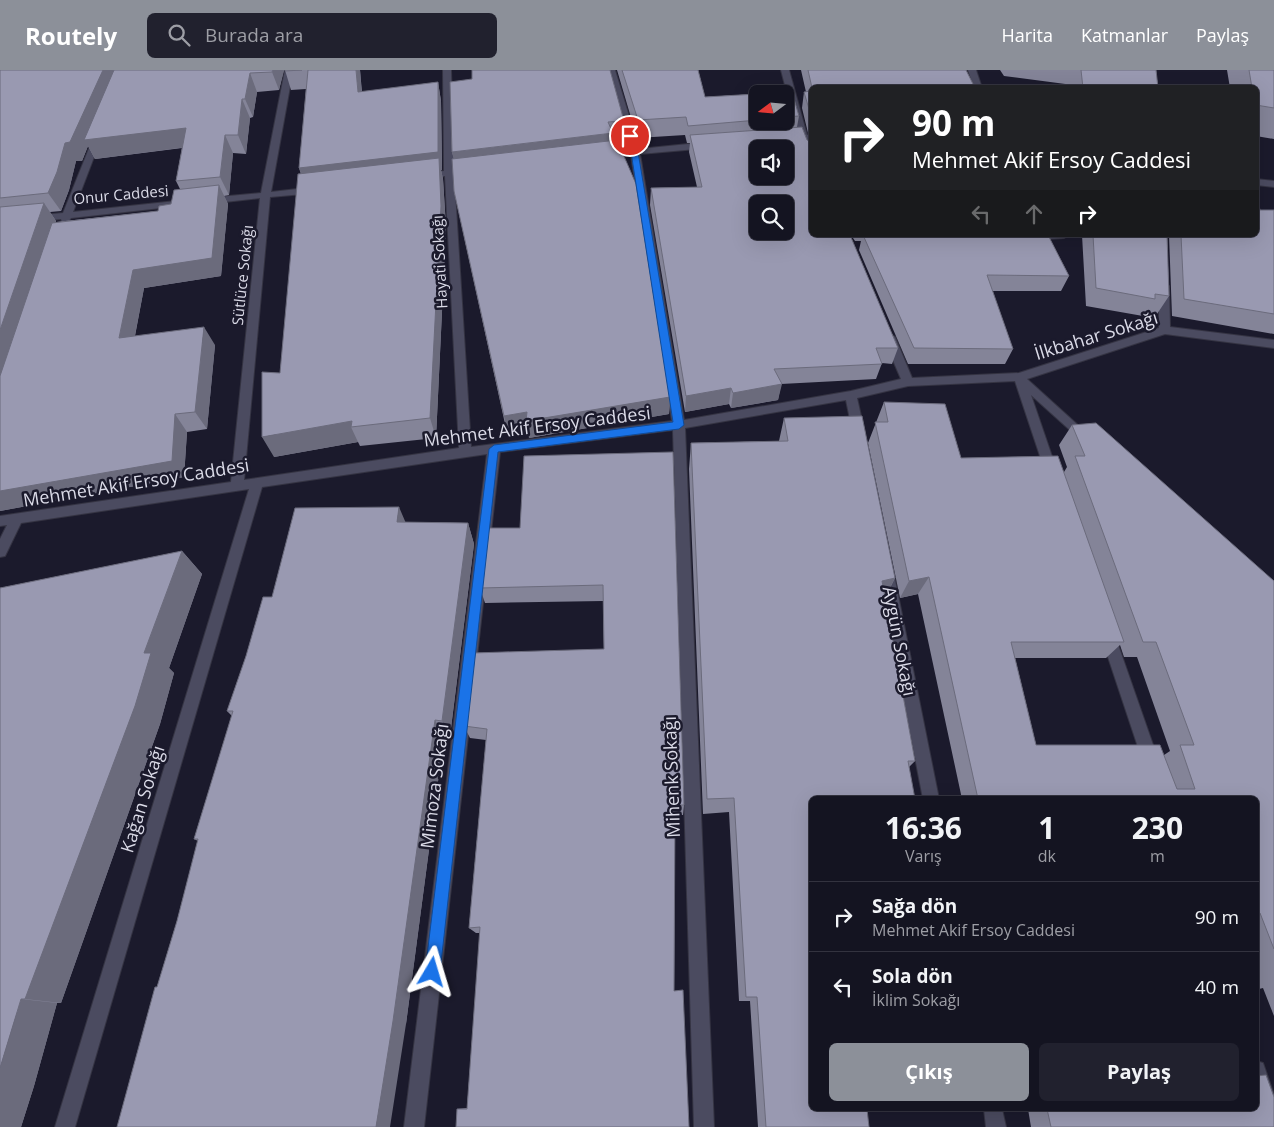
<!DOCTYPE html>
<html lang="tr">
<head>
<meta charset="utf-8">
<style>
  :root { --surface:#141421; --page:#21212e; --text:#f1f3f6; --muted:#9d9ea5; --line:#33333f; --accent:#8c9099 }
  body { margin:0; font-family:"Open Sans",sans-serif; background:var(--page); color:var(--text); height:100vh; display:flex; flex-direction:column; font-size:19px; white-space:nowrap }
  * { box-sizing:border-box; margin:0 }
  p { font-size:16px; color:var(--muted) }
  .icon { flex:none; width:28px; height:28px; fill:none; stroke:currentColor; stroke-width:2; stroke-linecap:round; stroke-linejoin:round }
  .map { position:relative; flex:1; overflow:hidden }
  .drawer { position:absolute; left:809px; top:726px; width:450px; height:315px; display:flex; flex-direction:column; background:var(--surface); border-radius:8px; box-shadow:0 5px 20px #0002,0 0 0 1px var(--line) }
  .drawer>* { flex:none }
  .top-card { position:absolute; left:809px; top:15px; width:450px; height:152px; border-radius:8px; box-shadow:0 5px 20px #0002,0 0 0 1px var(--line); background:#202124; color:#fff; overflow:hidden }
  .needle { width:32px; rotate:254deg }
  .controls { position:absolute; left:749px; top:15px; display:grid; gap:10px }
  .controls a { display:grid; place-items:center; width:45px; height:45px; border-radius:8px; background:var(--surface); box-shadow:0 5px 20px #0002,0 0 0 1px var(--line); font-size:25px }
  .pin { position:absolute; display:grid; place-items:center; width:42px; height:42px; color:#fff; margin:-21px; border:2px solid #fff; border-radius:50%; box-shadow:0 1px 5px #0007 }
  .me { position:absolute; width:55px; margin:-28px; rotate:7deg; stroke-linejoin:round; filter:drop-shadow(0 0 4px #0008) }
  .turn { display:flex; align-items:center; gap:18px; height:105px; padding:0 20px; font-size:22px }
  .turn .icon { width:65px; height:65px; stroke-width:2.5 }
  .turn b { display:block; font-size:35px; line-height:42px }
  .lanes { display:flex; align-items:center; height:48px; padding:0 20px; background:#0003; justify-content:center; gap:25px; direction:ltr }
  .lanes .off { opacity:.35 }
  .eta { display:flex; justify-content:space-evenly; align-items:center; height:85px; text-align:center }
  .eta b { font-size:30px; font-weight:700; line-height:35px }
  .primary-button { display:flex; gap:10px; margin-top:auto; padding:10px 20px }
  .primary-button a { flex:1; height:58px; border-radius:8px; background:var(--accent); color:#fff; font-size:20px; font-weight:700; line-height:58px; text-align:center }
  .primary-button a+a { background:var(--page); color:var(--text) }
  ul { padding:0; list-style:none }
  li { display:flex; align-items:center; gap:15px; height:70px; padding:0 20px; border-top:1px solid var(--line) }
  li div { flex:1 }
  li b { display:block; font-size:19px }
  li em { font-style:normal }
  header { display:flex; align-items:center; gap:30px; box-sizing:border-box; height:70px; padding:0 25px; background:var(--accent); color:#fff }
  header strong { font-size:24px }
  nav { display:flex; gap:28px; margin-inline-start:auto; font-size:18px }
  .search { width:350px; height:45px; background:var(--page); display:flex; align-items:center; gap:12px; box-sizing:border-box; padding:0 18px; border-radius:8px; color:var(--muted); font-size:19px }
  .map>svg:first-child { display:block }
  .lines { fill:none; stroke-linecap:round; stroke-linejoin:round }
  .service-casing { stroke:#353443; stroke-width:2 }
  .minor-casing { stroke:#353443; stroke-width:2 }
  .service { fill:#4b4b60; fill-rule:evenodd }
  .minor { fill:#4b4b60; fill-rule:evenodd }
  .wall { fill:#848498; fill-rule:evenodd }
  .shaded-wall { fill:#6b6b7c }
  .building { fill:#9999b1; stroke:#6b6b7c; fill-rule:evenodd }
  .route { fill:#1a73e8; stroke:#114b97 }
  .labels { text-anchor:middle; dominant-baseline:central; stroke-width:5; stroke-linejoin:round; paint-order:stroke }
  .far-street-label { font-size:15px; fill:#dbdbe8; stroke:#1b1a2c }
  .street-label { font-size:18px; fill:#dbdbe8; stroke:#1b1a2c }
</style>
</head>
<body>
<header>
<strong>Routely</strong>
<div class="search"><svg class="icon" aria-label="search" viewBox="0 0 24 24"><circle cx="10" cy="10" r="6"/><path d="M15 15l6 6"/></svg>Burada ara</div>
<nav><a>Harita</a><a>Katmanlar</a><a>Paylaş</a></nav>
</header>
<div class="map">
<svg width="1274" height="1057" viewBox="0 0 1274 1057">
  <rect width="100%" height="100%" fill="#1b1a2c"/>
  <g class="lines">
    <g class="service-casing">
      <path id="service" d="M1026,165h43l-5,3 -34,2 -4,-1z"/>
    </g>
    <g class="minor-casing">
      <path id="minor" d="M285,0h8l-22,122 44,-5 5,3 -5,3 -45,4 -26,283 215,-32 -14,-272 -22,3 -5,-3 5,-3 21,-2 -1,-101h8l3,99 17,-2 5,3 -5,3 -17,2 17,272 201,-26 -41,-266 -26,3 -5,-3 5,-3 25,-2 -23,-80h8l24,79 69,-7 4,3 -4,3 -68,6 44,266 167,-29 50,-12 -18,-42 6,-4 6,4 17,41 107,-5 140,-45v-42l5,-3 5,3 1,41 104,13v8l-109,-14 -138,45 64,58 -2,3h-8l-50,-45 27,79 -2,3h-8l-2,-3 -31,-93 -107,5 -51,12 8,36 -6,5 -6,-5 -7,-34 -161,28 29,699h-20l-21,-697 -173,22 -76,675h-20l83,-673 -225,33 -187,640h-20l194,-638 -228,34 -16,33 -5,1v-18l7,-14 -7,1v-10l231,-34 29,-284 -53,6 -5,-3 5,-3 54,-5z
        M781,0h8l18,65 4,-1v6h-2l2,6v13l-5,-3 -6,-16 -11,1 -4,-3 4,-3h9z
        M968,0h8l6,18h-8z
        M98,63l4,3 -29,76 103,-11 5,3 -2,2 -108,12 -3,4h-6l-1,-3 -61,6v-6l63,-6 31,-77z
        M1256,109l18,2v6l-18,-2z
        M886,494l5,2 2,4 46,229h-16l-44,-229 2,-4z
        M1107,557l5,2 2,4 45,129 -3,5 -5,2 -5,-2 -3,-5 -43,-129 2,-4z
        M1256,991l7,2 11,32v32h-8l-10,-29z
        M984,1039h18l4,18h-20z"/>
    </g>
    <use href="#service" class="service"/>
    <use href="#minor" class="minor"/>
  </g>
  <path class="wall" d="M0,0h284l-5,20 -22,2 -4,25 -3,1 -4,36 -13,-1 -4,42 -5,1 4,8 -7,72 -77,12 -9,48 80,9 -8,84 -20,3 -3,45 -184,34zM88,76l7,13 87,-11 -6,33 4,8 -9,15 -13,7 -102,11v-1l-6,-9 11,-1 8,-21 7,-29h6z
    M285,0h75l2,22 76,-10 3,19 1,69h-1l2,9 3,48 -10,211 -76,8 -2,-4 -84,15 6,-84 21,-199 -2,-6 7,-79 -15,1z
    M617,0h81l7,27 87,-5 7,24 -2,11h5l5,13 4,2v93h39l48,113 -6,16 -10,-1 -6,16 -95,5 -3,16 -47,8 -2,-4 -44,8 -35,-207 1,-17 46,-1 -8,-35 1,-9h-3l-2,-8 -48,3zM758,24h27v27h-27zM758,79h27v27h-27zM758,134h27v27h-27z
    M801,0h165l9,18h-164v46l-3,-1 -6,-25 2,-16h2z
    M1000,0h156l2,18h-85v-3l-69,-9z
    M1227,0h47v69l-18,-3v-48h-26z
    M450,12l174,39 1,17 -12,1v2l57,256 -1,17 -140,24 -1,-9 -21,4 -53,-242v-32l-2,-7z
    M1260,140h14v124l-102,-18 -3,-81h87z
    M851,165h197l21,41 -8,15h-69l21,58 -8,15h-97l-49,-114 2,-9h-6z
    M1082,165h85l2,61 -12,18 -11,-2 -3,4 -57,-10z
    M884,332l77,56 103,14 3,-5 -8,-22 13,-20 202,156v435l-11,-28 -4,1 -3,-6v-184h-294l-44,-205 -18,4 -32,-155zM1120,575l4,12h13l33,94 -6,4 -128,-10 -21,-87h91z
    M784,348l111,160 -10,20 30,163 -6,6 -98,32 58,328h-111l-8,-126h-11l-10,-189 -26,2 -14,-345 2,-26 88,-2z
    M673,382l11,353 -1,10h-8l-1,176 15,136 -232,-18 10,-1 13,-175h-4l-7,-5 17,-188 -16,-2 -6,-12 140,-77 -1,-48 -118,2 -5,-15 40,-60z
    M405,452l63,1 6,21 -24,192h-6l-38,288 -249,-37 20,-66 21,-80 -4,-2 38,-123 -5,-5 45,-114z
    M182,481l20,23 -33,94 5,5 -14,51 -99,279h-4l-23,83 -13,41 -21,-539z
    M1256,1005h10l8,52h-243l-3,-18h228z"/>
  <path class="shaded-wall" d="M103,0h17l66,58 9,18 -100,13 -7,-13 -6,15h-6l-7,29 -8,21 -13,-18 17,-50z
    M273,0h11l-5,20 -7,-18z
    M356,0h4l3,41 -5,-19z
    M250,3l7,19 -4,25 -8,-18z
    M438,12l3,19 1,69h-1l2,9 3,48 -10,211 -6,-20 -124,-231 -7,-19z
    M242,29l8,19 -4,36 -8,-19z
    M613,63v17l-157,19 -4,-17z
    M225,65l8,18 -4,42 -9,-18z
    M219,115l9,19 -7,72 -77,12 -13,68 -12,-18 14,-68z
    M44,133l12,18 -56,175v-66z
    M204,257l11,18 -8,84 -12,-17z
    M782,314l-4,16 -47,8 2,-15z
    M731,318l-2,16 -44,8 1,-16z
    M670,327l-1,17 -140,24 -1,-9 -21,4 -3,-17 23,-4z
    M175,344l12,18 -3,45 -184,34v-20z
    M352,351l-1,6 7,15 -84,15 -12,-20z
    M399,437l9,21 -11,-6z
    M468,453l6,21 -24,192 -8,-15z
    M182,481l20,23 -33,94 5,5 -14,51 -99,279 -36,-4 119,-346z
    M929,507l-11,17 -18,4 9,-17z
    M895,508l-12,23 -1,-20z
    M435,650l9,16 -38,288 -16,103h-14z
    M21,929l36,4 -23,83 -13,41h-21v-59z"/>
  <path class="building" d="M0,0h103l-33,72 -5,1 -8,29 -9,21 -48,5z
    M114,0h159l-1,2 -22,1 -5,26h-3l-4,36h-13l-5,42 -44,4 10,-53 -102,12z
    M285,0h17l-17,1z
    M308,0h48l2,22 80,-10v70l-139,16z
    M472,0h138l14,51 -16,1 5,11 -161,19 -2,-70 22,-3z
    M622,0h76l7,27 87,-5 7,24 -14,1v-23h-27v26l-70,6 -2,-9 -48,3z
    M808,0h158l9,18h-163z
    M1081,0h75l2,18h-75z
    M1249,0h25v38l-18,-3v-17h-4z
    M811,21v25l-7,-24z
    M802,57l5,13 4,2v93h39l48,113h-22l6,16 -108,5 8,15 -49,9 -2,-5 -45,8 -35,-208 51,-1 -12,-52zM758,79h27v27h-27zM758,134h27v27h-27z
    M617,70l19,44 34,213 -144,24 1,-9 -23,4 -50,-225 -2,-32z
    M439,88l2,48 -11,212 -79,9 1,-6 -90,16v-65l18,1 18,-199z
    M219,115l-7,73 -79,12 -14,68 85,-11 -9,85 -20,2 -3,47 -172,30v-115l52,-153 106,-12 1,-5 12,-2 3,-14z
    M1256,125l4,15h14v104l-90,-15 -3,-64h75z
    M44,133l-44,127v-123z
    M863,165h185l21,41 -82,-1 26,74 -99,-1z
    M1093,165h74l2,61 -14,-2v5l-59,-11z
    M884,332l61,2 16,54 97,-2 66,186h-113l25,103h124l17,44h18l-15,-44h14l-38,-103h-13l-68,-186h10l-13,-31 24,-2 178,158v368l-14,-36h-4v-114h-278l-49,-222 -20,4 -34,-159h13z
    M862,346l33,162 -13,3 33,180h-7l7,38h-104v310h56l2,18h-103l-9,-130h-11l-12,-199 -27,1 -16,-356 97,-2 -4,-23z
    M673,382l11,353h-9l-1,186 9,-1 6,137h-233l1,-18h10l13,-182 -11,1 18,-199 -23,-3 8,-73 132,-4 -1,-64 -123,3 7,-60h33l4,-72z
    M399,437l-2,15 71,1 -26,198 -7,-1 -42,301 -17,106h-259l38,-140h2l20,-66 21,-82h-4l39,-128h-6l19,-55 17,-59h9l23,-89z
    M182,481l-38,102h7l-16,53 -110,293h-4l-21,69v-480z
    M1266,1005l8,22v30h-223l-4,-18h209v-33z"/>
  <path class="route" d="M630,63l4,3 4,16 46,273 -5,4 -181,23 -58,520 -3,5 -5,2 -5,-2 -2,-5 64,-523 5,-4 179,-23 -42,-270 -5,-16z"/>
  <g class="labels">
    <g class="far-street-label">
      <text transform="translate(121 124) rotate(-5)">Onur Caddesi</text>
      <text transform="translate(439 192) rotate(-93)">Hayati Sokağı</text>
      <text transform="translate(242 205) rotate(-84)">Sütlüce Sokağı</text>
    </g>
    <g class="street-label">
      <text transform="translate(1096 265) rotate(-17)">İlkbahar Sokağı</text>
      <text transform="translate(537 356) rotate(-7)">Mehmet Akif Ersoy Caddesi</text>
      <text transform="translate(136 412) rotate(-9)">Mehmet Akif Ersoy Caddesi</text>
      <text transform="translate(900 571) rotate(79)">Aygün Sokağı</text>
      <text transform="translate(671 707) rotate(-92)">Mihenk Sokağı</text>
      <text transform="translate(434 716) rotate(-83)">Mimoza Sokağı</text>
      <text transform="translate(142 729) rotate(-73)">Kağan Sokağı</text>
    </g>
  </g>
</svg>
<div class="controls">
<a><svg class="needle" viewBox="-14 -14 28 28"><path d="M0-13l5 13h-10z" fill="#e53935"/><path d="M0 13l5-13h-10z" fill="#9d9ea5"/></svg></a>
<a><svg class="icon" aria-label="sound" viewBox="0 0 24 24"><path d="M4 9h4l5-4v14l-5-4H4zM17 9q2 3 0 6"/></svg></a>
<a><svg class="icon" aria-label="search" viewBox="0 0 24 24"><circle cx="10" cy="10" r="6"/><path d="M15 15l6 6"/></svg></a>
</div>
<div class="pin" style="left:630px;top:66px;background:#d93025"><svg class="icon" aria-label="arrive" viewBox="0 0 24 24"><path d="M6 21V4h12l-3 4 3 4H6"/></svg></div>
<svg class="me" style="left:432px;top:902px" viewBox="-20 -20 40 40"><path d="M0-17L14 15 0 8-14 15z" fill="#1a73e8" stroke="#fff" stroke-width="4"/></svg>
<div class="top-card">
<div class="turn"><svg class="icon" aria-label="right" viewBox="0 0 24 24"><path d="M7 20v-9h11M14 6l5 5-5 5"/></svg><div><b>90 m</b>Mehmet Akif Ersoy Caddesi</div></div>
<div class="lanes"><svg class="icon off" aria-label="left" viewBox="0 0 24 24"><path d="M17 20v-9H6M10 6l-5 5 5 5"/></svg><svg class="icon off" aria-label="ahead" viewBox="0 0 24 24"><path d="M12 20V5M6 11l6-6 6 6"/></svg><svg class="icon" aria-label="right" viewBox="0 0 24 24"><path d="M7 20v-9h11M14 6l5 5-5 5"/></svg></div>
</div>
<section class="drawer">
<div class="eta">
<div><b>16:36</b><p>Varış</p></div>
<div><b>1</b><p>dk</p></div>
<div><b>230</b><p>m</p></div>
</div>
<ul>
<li><svg class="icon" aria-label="right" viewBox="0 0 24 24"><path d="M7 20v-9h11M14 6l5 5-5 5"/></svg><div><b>Sağa dön</b><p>Mehmet Akif Ersoy Caddesi</p></div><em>90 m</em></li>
<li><svg class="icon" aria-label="left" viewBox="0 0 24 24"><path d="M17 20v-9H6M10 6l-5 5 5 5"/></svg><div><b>Sola dön</b><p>İklim Sokağı</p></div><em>40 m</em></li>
</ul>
<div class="primary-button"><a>Çıkış</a><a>Paylaş</a></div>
</section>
</div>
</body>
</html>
